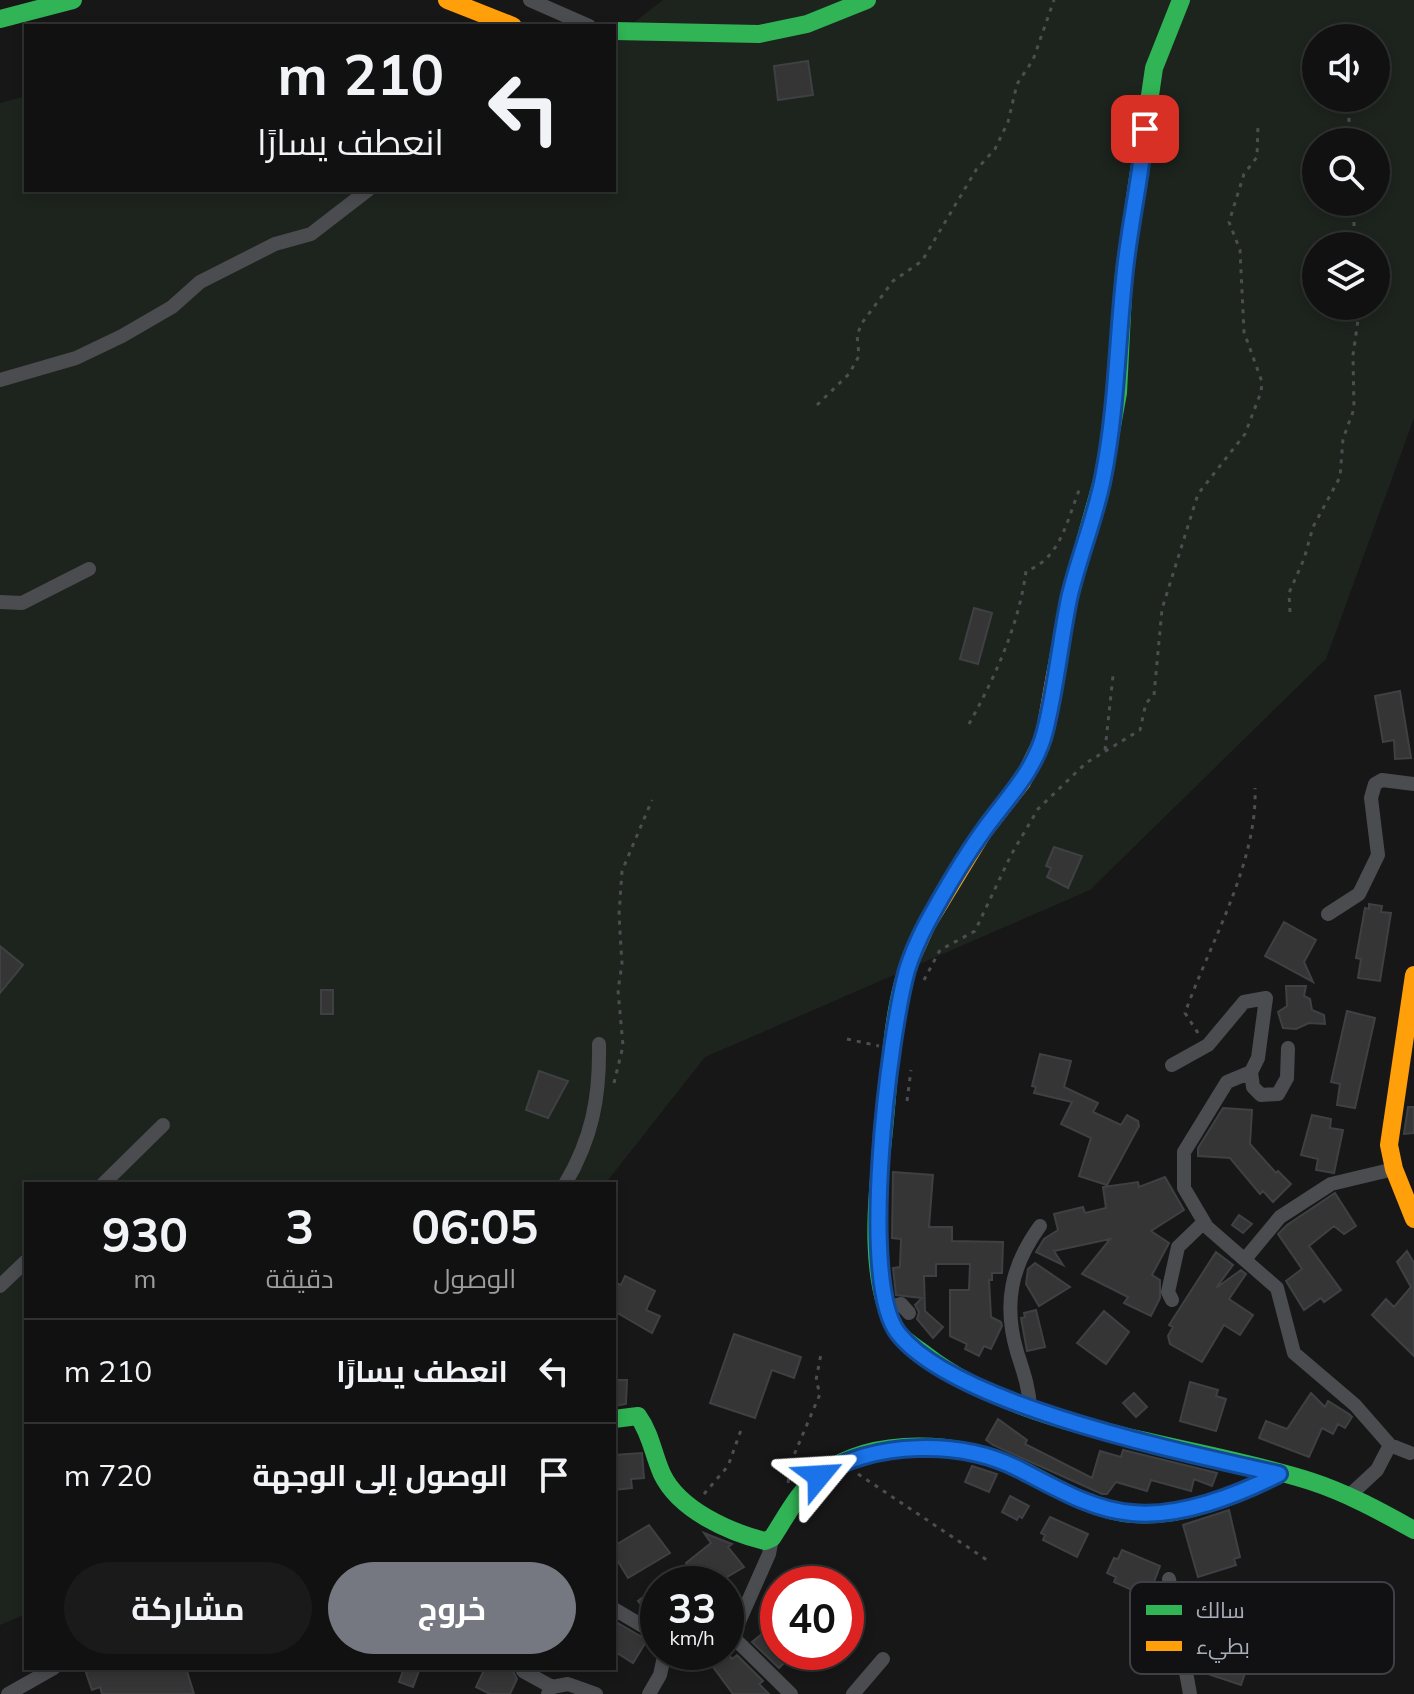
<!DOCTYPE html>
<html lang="ar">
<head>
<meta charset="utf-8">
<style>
  :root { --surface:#111; --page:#1a1a1a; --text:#f1f3f6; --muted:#9c9d9f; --line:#303131; --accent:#757880 }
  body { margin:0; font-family:Mulish,Cairo,sans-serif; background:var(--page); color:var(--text); direction:rtl; height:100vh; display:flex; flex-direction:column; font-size:30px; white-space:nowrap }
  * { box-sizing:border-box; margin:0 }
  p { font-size:26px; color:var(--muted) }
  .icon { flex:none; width:44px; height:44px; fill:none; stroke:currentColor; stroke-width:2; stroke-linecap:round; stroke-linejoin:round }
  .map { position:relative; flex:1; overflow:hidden; direction:ltr }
  .panel { position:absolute; left:24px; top:1182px; width:592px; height:488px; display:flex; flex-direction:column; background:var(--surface); border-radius:0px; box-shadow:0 4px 12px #0003,0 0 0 2px var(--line); direction:rtl }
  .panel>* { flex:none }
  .top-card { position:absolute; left:24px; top:24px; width:592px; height:168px; border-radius:0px; box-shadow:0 4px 12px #0003,0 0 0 2px var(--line); direction:rtl; background:#111; color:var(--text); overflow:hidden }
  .controls { position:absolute; left:1302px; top:24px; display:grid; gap:16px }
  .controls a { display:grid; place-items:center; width:88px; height:88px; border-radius:50%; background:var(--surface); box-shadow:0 4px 12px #0003,0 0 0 2px var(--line); font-size:40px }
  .speed { position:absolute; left:640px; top:1566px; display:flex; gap:16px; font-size:40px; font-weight:700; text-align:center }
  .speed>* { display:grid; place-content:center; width:104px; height:104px; border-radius:50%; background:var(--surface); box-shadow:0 4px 12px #0003,0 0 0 2px var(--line); line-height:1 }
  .speed small { font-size:20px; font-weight:400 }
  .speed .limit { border:12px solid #d22; background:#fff; color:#111 }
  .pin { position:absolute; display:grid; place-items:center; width:68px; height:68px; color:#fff; margin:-34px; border-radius:16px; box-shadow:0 4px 12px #0006 }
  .me { position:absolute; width:88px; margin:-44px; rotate:63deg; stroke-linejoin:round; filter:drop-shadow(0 0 6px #0008) }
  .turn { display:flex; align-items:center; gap:28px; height:168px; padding:0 40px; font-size:36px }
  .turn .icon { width:104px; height:104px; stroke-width:2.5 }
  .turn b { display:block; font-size:56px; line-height:68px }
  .eta { display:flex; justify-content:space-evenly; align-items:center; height:136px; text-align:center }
  .eta b { font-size:48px; font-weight:700; line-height:56px }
  .button { display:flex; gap:16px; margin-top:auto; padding:16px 40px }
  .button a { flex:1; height:92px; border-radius:48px; background:var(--accent); color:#fff; font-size:32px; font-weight:700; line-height:92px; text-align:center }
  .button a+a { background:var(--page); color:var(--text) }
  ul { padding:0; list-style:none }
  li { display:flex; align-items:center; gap:24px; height:104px; padding:0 40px; border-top:2px solid var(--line) }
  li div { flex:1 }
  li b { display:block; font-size:30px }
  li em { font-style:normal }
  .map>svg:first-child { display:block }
  .green { fill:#1d241e; fill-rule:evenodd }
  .building { fill:#353536; stroke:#3f4043; stroke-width:2 }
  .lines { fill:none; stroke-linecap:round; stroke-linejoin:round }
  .path { stroke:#4d4e52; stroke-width:3; stroke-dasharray:4 6; stroke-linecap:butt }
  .street { stroke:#4b4c50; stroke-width:14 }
  .fast { stroke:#30b455; stroke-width:18 }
  .slow { stroke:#ff9f0a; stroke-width:18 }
  .route-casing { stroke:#114b97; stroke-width:20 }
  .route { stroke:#1a73e8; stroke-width:14 }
  .key { fill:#111113; stroke:#3e4045; stroke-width:2 }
  .key-label { font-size:22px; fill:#a8adb8 }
</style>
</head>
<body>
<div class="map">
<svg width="1414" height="1694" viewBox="0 0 1414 1694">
  <rect width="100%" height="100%" fill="#171717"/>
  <path class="green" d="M663,0h751v418l-88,241 -236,231 -385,167 -100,127h-579v430l-26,11v-1522l26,-7v94h588v-152zM1316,38h60v60h-60zM1316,142h60v60h-60zM1316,246h60v60h-60z"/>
  <path class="building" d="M808,61l5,34 -35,5 -4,-34z
    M974,608l18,5 -14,51 -18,-5z
    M1400,691l11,67 -16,1 -1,-19 -11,2 -8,-46z
    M1054,847l28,9 -14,32 -21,-11 4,-9 -5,-2z
    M1369,904l13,2 -1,6 10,1 -11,68 -22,-3 3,-19 -5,-1 9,-50 4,1z
    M1284,922l32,18 -12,22 9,20 -48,-26z
    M0,946l23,19 -23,28z
    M1286,986h20l-2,10 6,3 2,11 12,5 1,9 -16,-1 -13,6 -13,-1 -5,-16 9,-6z
    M321,990h12v24h-12z
    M1347,1011l28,7 -20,90 -18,-3 3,-21 -9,-2z
    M1040,1054l31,7 -7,26 34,16 -5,9 28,13 6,-10 11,6 1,5 -32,59 -28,-9 12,-38 -30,-14 11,-22 -38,-9 2,-6 -4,-1z
    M539,1071l29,10 -20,37 -22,-8z
    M1408,1107h6v26l-10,1z
    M1223,1108l29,2 -2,34 26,29 2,-2 13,13 -18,18 -10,-11 -3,3 -30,-36 -32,-2v-8z
    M1312,1115l19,4 -1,9 13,2 -9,43 -18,-3 2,-11 -17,-4z
    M893,1172l40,3 -4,52h23v14l51,1 -1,31h-10v7h-3l2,37 10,5 1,4 -11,23 -7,-3 -5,10 -14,-7 2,-5 -17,-8v-46h19l1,-26h-34v12h-12l1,35 18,16 -10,11 -16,-19 2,-7 -4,-7 7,-7 -26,-3 -3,-27 7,-1 1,-28 -9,-1z
    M1165,1177l19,33 -33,21 18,12 -17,32 8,5v18l-9,18 -27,-13 4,-6 -46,-23 28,-35 -56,12 9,14 -27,-13 8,-13 14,-9 -4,-16 29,-7 2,6 21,-5 -3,-21 35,-5 1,5z
    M1335,1193l21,33 -12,8 -10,-8 -25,20 32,44 -17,12 -3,-4 -17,12 -18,-29 16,-12 -24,-35 9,-9z
    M1239,1215l13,9 -9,9 -11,-8z
    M1407,1251l7,12v93l-42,-41 14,-16 8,8 17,-20 -14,-25z
    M1216,1252l17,13 -17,23 25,-18 5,4 -17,25 24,16 -13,20 -16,-10 -22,37 -32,-18 -2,-8 5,-9 -4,-2z
    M1035,1263l35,24 -31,19 -13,-22 2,-15z
    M625,1276l30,15 -9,19 14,6 -8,17 -38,-22v-29l7,3z
    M1036,1310l9,37 -18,4 -6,-33 4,-1 -1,-4z
    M1104,1311l25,21 -23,32 -29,-21z
    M734,1334l67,23 -7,21 -22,-8 -17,48 -45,-15z
    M614,1380h13l-1,24 -12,2z
    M1190,1382l28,8 -2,6 10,3 -10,32 -36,-10z
    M1134,1393l13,14 -11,10 -13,-14z
    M1311,1393l14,14 3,-6 21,13 3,3 -7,11 -7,-4 -5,10 -11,-6 -13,29 -50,-19 7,-17 21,8z
    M998,1419l29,21 -2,4 67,34 8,-27 21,6 2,-7 94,23 -5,13 -18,-7 -3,12 -40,-11 -4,11 -31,-9 -9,12h-5l-109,-49 -7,-5z
    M642,1453l2,25 -13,1 1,9 -18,2v-35z
    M972,1466l25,8 -8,18 -24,-10z
    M1010,1496l19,10 -7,12 -3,-2 -2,4 -15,-8z
    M1229,1510l11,47 -6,2 2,6 -38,12 -15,-52z
    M1050,1517l38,17 -11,23 -34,-17 2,-5 -4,-2z
    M649,1525l21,28 -42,25 -14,-23v-9z
    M704,1533l28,11 -4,3 16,20 -29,17h-19l-10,-21 25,-20z
    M1122,1550l38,16 -8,21 -7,-3 -4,10 -27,-12 2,-5 -9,-4 7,-15 4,1z
    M649,1593l9,11v19l-20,-22z
    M618,1623l29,17 -14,23 -19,-12v-23z
    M762,1634l23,28 -6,6 -27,-26z
    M702,1652h25l5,7 5,-4 26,26 -4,3 10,10h-36z
    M1193,1653l53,17 -5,15 -45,-15z
    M93,1668h93l8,26h-92l-2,-7 -8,3 -6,-17z
    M404,1668h16l-7,19 -14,-5z
    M485,1668l28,3 4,8 -7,15h-20l-14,-7z"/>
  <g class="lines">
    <path class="path" d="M1347,98l4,44
      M1354,246v-44
      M817,405l32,-31 10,-18 -2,-21 5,-12 31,-42 29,-20 54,-91 19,-21 13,-27 9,-38 16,-24 21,-60
      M1290,612l-1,-19 15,-34 9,-32 27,-50 3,-38 11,-30 -1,-54 7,-49
      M969,724c26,-47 50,-99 57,-153 35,-12 41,-52 54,-83
      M1105,750l8,-74
      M924,980l16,-30 35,-19 36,-76 27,-46 48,-46 54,-33 6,-27 8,-8 8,-86 36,-115 47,-60 16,-42 1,-10 -18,-50 -4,-82 -11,-28 15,-48 13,-17 1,-31
      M1198,1033l-13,-20c24,-68 73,-151 70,-225
      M847,1039l32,7
      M614,1083l9,-37 -5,-56 4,-26 -3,-49 3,-44 30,-71
      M907,1101l4,-31
      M858,1474l129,86
      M788,1483l3,-21 29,-68 -4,-14 5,-26
      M704,1494l24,-28 13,-36"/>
    <path class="street" d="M530,0l59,26
      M0,380l76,-22 46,-22 50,-29 28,-25 75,-38 36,-10 57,-44
      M0,602l22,1 67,-34
      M1328,914l31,-20 19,-39 -7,-57 4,-14 7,-4 32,4
      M1172,1065l36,-20 36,-43 22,-4 -8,60 -7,14 -24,10 -43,70v36l23,39 70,61 17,65 61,52 35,40 -13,25 -27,25
      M1251,1072l2,15 8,8 17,-1 9,-16 1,-30
      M103,1184l60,-59
      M565,1184c27,-45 35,-87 34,-140
      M1246,1258l34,-41 51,-33 63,-15
      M0,1286l26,-25
      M1172,1300l-4,-8 10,-45 26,-25
      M886,1308l15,-4 8,9
      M1030,1407c-1,-20 -7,-36 -13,-55 -14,-48 -6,-86 23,-126
      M1390,1445l20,8
      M772,1538l-3,16 -35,79 3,8 54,53
      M1169,1579l21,115
      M614,1609l44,26
      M523,1671l29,16
      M8,1694l46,-26
      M548,1694l4,-7 16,-3 28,10
      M649,1694l11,-19 5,-23
      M853,1694l30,-35"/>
    <path class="fast" d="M0,19l73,-19
      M614,31l145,3 48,-10 60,-24
      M1055,675l15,-81 32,-113 16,-88 6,-120 30,-205 27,-68
      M912,957c-22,48 -23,136 -30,191 -6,53 -14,138 16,184 6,9 19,16 28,23 101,78 265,88 384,126 37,12 70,30 104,49
      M614,1419l24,-3c13,18 15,38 24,58 17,36 67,58 103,67l7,-3c14,-21 27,-48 48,-63 55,-40 141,-34 200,-6 36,17 71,42 113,45 50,4 102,-18 146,-40"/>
    <path class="slow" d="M447,0l66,26
      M912,957l15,-33 56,-92 39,-50 22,-45 11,-62
      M1414,975l-25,170 5,24 20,50"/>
  </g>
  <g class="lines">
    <g class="route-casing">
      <path id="route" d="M819,1476c56,-35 141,-37 200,-7 35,18 73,41 113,44 47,5 106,-18 147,-39 -92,-21 -324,-68 -381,-141 -40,-52 -9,-298 9,-363 5,-16 12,-32 20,-47 17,-31 36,-64 57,-93 23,-32 51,-59 61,-99 11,-43 15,-88 24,-132 9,-40 26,-80 34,-121 14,-70 14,-137 22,-208 5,-47 16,-93 20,-141"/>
    </g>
    <use href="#route" class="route"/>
  </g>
  <rect x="1130" y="1582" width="264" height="92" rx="12" class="key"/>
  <rect x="1146" y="1605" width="36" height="10" fill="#30b455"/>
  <rect x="1146" y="1641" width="36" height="10" fill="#ff9f0a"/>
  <g class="key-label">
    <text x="1196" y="1618">سالك</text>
    <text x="1196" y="1654">بطيء</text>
  </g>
</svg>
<div class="controls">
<a><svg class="icon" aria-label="sound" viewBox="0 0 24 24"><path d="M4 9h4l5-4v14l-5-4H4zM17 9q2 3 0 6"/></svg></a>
<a><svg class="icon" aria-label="search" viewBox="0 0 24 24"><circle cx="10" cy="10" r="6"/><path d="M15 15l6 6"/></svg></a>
<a><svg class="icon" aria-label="layers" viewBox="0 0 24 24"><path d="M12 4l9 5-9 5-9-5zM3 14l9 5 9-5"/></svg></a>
</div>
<div class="speed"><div>33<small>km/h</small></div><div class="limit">40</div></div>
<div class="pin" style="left:1145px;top:129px;background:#d93025"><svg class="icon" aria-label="arrive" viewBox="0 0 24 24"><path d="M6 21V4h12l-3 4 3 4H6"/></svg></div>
<svg class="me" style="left:819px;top:1476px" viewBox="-20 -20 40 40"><path d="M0-17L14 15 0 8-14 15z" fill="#1a73e8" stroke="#fff" stroke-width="4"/></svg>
<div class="top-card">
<div class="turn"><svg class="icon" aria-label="left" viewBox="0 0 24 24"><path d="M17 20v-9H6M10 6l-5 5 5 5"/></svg><div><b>210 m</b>انعطف يسارًا</div></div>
</div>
<section class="panel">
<div class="eta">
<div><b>06:05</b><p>الوصول</p></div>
<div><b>3</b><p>دقيقة</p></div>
<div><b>930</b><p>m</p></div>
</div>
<ul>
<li><svg class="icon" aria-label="left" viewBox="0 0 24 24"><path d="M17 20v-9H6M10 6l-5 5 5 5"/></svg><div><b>انعطف يسارًا</b></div><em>210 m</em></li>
<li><svg class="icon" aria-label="arrive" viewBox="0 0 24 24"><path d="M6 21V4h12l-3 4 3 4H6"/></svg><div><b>الوصول إلى الوجهة</b></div><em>720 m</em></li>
</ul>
<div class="button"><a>خروج</a><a>مشاركة</a></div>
</section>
</div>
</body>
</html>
